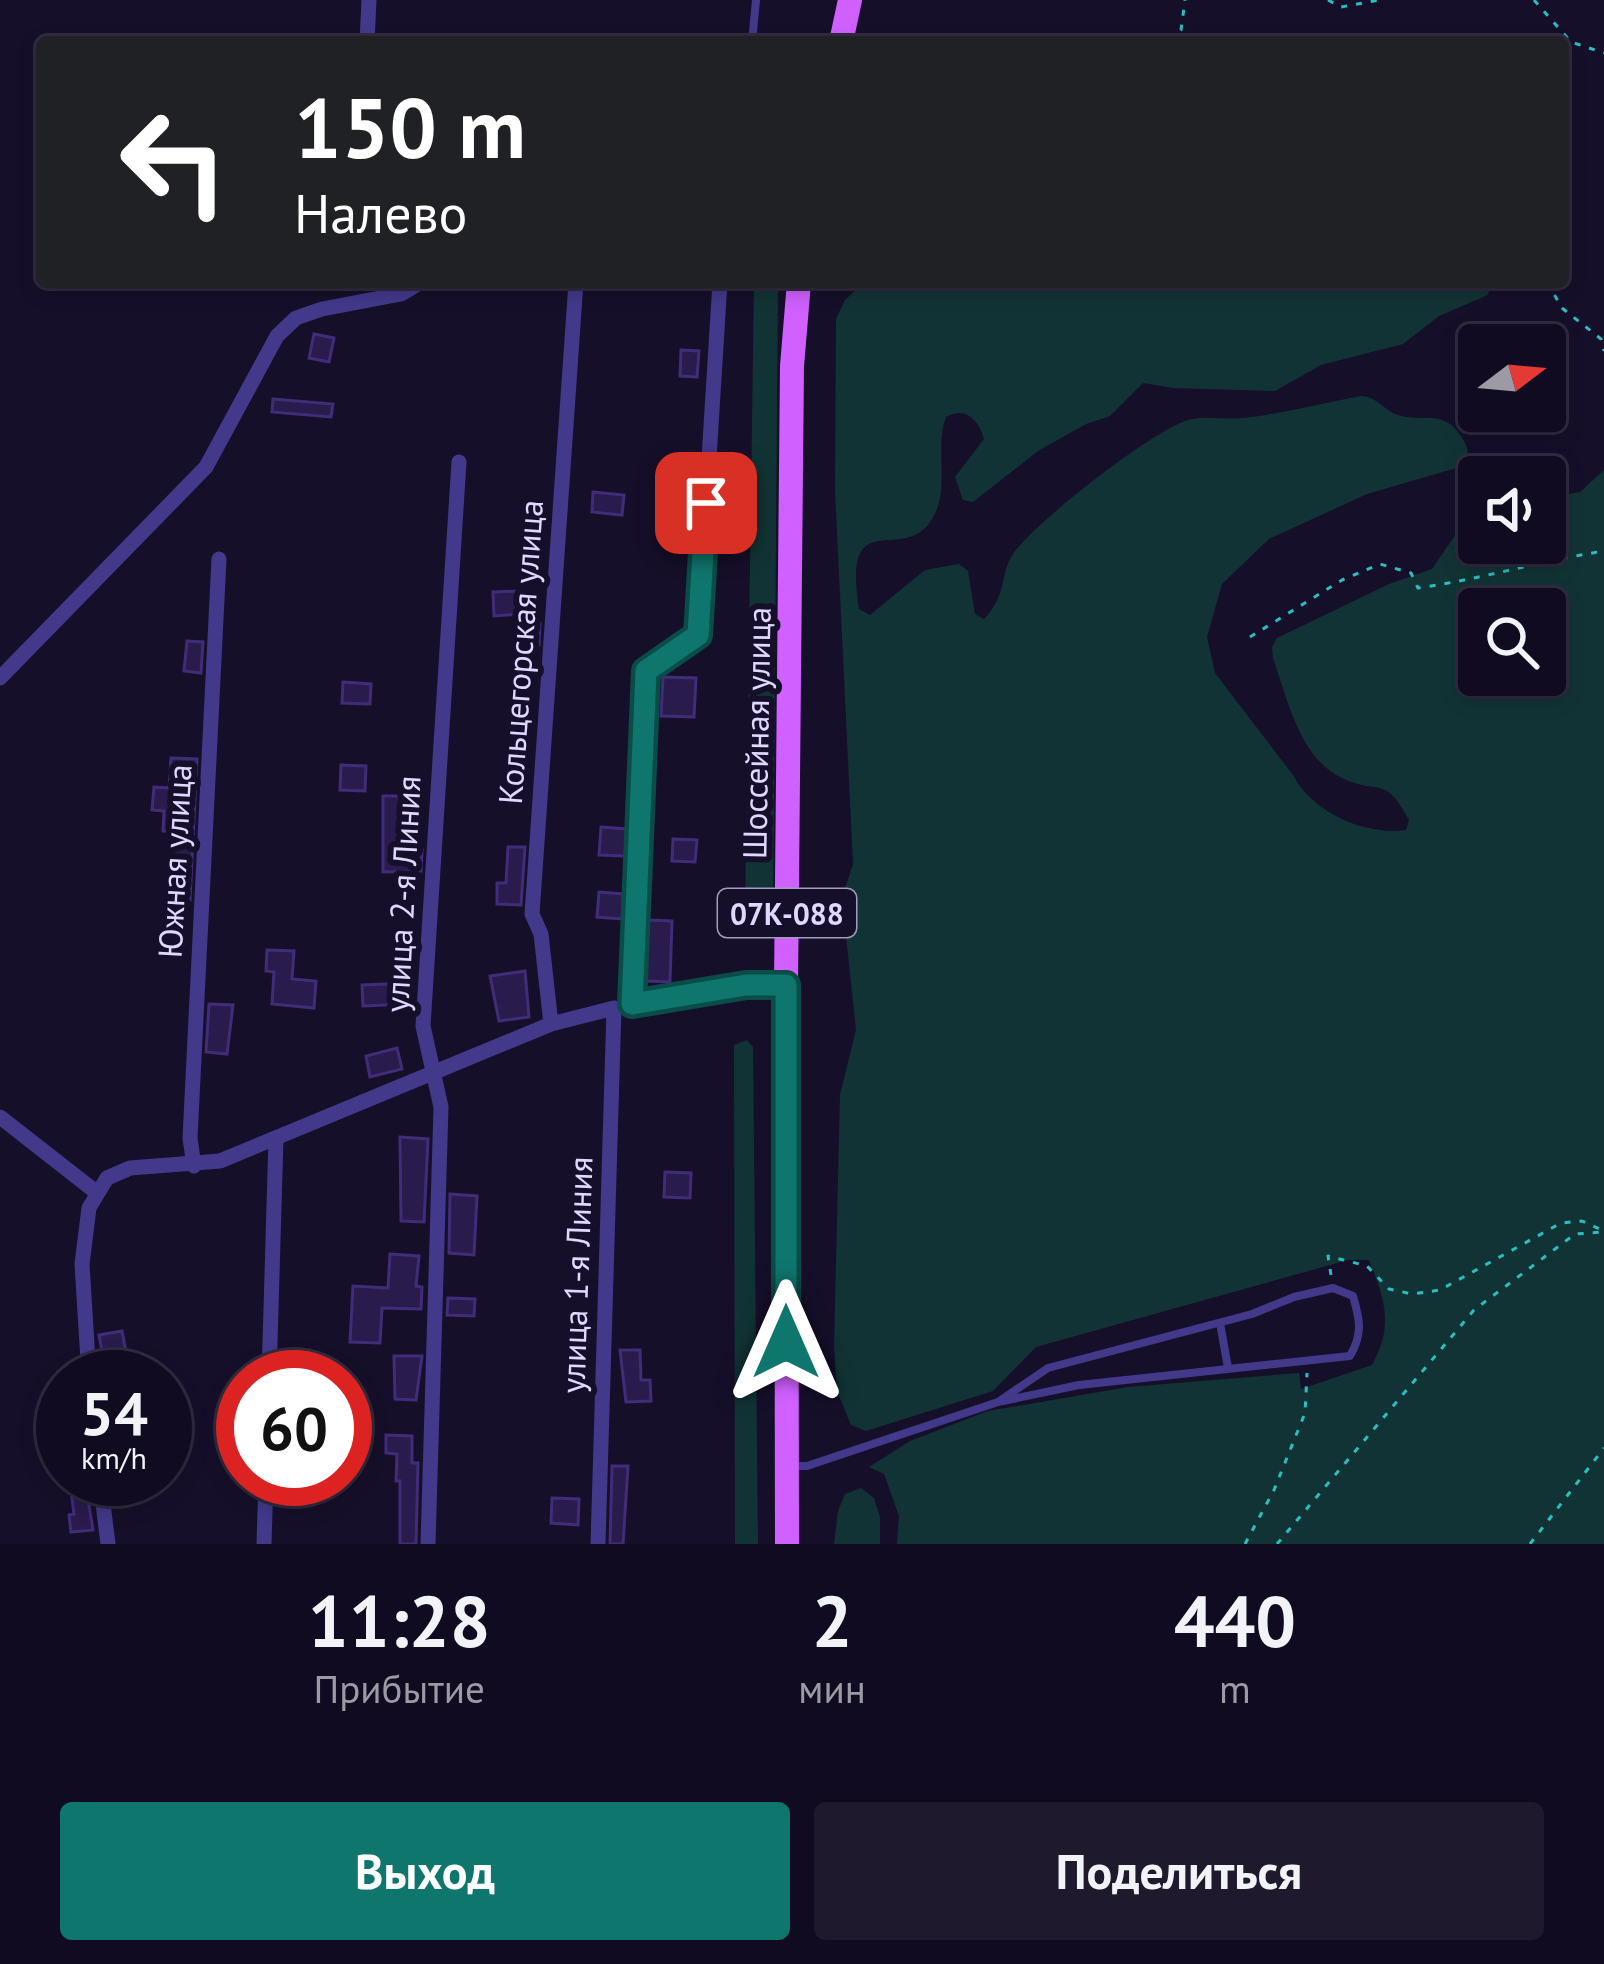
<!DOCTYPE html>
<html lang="ru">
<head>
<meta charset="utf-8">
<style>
  :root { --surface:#100b20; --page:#1e192d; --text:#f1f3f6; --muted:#9c9ba5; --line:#302b3e; --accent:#0f766e }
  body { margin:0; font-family:"PT Sans",sans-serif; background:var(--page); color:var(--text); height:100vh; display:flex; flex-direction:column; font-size:45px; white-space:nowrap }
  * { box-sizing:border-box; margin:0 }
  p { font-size:39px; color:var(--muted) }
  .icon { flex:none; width:66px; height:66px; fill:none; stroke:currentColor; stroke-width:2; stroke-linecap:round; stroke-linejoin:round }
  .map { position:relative; height:1544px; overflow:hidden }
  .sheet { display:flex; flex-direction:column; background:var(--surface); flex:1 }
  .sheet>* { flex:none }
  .hud { position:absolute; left:36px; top:36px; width:1533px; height:252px; border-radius:12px; box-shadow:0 6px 18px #0003,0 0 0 3px var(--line); background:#202124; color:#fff; overflow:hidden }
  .needle { width:78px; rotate:74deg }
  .buttons { position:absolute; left:1458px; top:324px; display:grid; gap:24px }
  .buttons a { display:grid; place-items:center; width:108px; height:108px; border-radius:12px; background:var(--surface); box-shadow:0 6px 18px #0003,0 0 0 3px var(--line); font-size:60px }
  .speed { position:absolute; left:36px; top:1350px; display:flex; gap:24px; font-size:60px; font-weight:700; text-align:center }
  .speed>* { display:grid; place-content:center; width:156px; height:156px; border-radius:50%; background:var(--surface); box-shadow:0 6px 18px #0003,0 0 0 3px var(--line); line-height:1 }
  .speed small { font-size:30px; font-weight:400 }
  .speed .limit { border:18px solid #d22; background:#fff; color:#111 }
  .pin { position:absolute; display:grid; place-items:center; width:102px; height:102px; color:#fff; margin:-51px; border-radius:24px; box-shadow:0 6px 18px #0006 }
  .me { position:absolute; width:132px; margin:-66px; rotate:0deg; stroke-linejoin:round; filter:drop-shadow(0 0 9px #0008) }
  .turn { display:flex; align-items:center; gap:42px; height:252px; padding:0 60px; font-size:54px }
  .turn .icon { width:156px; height:156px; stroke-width:2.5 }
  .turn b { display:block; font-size:84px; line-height:102px }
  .eta { display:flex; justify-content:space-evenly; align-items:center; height:204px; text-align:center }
  .eta b { font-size:72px; font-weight:600; line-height:84px }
  .action { display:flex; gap:24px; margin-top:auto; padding:24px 60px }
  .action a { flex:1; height:138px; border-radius:12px; background:var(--accent); color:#fff; font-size:48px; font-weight:600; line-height:138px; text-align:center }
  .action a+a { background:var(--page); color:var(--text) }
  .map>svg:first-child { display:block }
  .green { fill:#123335; fill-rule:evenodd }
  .building { fill:#291b4c; stroke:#412c79; stroke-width:3 }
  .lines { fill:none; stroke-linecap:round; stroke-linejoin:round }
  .path { stroke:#2bbec1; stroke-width:3; stroke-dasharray:6 9; stroke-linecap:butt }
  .lane { stroke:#42398b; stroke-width:8 }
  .street { stroke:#42398b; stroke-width:15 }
  .primary { stroke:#d060ff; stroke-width:24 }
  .route-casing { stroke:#0a4d48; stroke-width:30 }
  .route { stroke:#0f766e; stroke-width:21 }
  .labels { text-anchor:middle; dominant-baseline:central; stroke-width:12; stroke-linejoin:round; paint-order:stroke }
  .shield { fill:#160f2a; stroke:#a39cbf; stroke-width:3 }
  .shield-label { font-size:30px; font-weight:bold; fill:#e0d9ff }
  .street-label { font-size:33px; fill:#e0d9ff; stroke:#160f2a }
</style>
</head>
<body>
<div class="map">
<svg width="1604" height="1544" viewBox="0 0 1604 1544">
  <rect width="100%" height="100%" fill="#160f2a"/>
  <path class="green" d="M754,282h24l-5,640 -6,9 -14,-2 -8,-14z
    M864,282h627l-3,13 -49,21 -36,28 -82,21 -46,26 -102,-3 -30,-5 -33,33 -24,8 -48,27 -65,51 -10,-2 -8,-23 29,-38c-5,-19 -19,-33 -38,-22 -12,32 5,72 -14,102 -29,48 -90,-19 -73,90l11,6 55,-45 34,-6 9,7 7,43 9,5c24,-25 15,-44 29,-65 22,-32 139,-123 175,-134 19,-5 36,0 55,-2 39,-4 79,-15 118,-22 16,1 21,12 34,18 29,11 49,-9 69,27 6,12 5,16 -4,26l-93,27 -98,45 -47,45 -15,53 8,36 78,102c19,37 72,61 113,55l3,-10c-25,-47 -30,-24 -67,-42 -42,-19 -55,-80 -69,-120l-1,-11 5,-9 112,-54 43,-15 24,-35 23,-17v26h66v-45l35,-6 24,-22v1074h-707l2,-28 -15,-42 -15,-7 41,-26 78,-30 140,-24 171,-14 2,16 71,-24c22,-40 13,-65 -3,-105h-21l-312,87 -43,44 -127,40 -15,-6 -14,-34 -3,-44 6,-252 16,-65 -14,-132 11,-34 -18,-374 1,-171 9,-19zM1479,609h66v66h-66z
    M747,1040l6,7 5,497h-23l-1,-499z
    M861,1488l13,10 6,19v27h-46l4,-33 7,-17z"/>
  <path class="building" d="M314,334l20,4 -5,24 -20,-4z
    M681,350l18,1 -2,26 -17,-1z
    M273,399l60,5 -2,13 -59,-5z
    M593,492l31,3 -2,20 -30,-3z
    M519,591l1,23 -26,2 -1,-24z
    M540,623l-1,22h-21l-1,-21z
    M187,641l16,1 -2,31 -17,-2z
    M663,677l33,1 -2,39 -33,-1z
    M343,682l28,2 -1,20 -28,-1z
    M171,758l26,1 -7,141h-22l3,-68 -8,-1 1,-20 -12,-1 2,-23 15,1z
    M341,765l25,1 -1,25 -25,-1z
    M383,796h33v19h-5l1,35h10l-1,21 -38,1z
    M601,827l26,2 -1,27 -27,-1z
    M673,839l24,1 -2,22 -23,-1z
    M508,847h17l-4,58 -24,-1v-21h9z
    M599,892l24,2 -1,25 -25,-2z
    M647,920l25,1 -2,61 -25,-1z
    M267,950l27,1 -2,28 24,2 -2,27 -42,-4 2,-32 -8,-1z
    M525,971l4,46 -30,4 -9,-45z
    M413,983l-1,21 -49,2 -1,-21z
    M209,1004l24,1 -6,49 -21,-2z
    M397,1048l5,21 -32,8 -4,-21z
    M400,1137l28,2 -4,83 -23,-1z
    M665,1172l26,1 -1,25 -26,-1z
    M450,1194l27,2 -3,59 -25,-2z
    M390,1254l29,2 -3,30 6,1 -1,22 -39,-1 -2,35 -30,-1 3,-56 35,2z
    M448,1298l27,1 -1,17 -27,-1z
    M122,1331l4,21 -23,4 -4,-21z
    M620,1350h20l1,30h9l1,21 -25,1z
    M394,1356h28l-6,44 -21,-1z
    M63,1424v42l-16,2 -4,-42z
    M386,1435l26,1v27h6l-2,81h-16v-63h-4l1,-27 -11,-1z
    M612,1466h16l-5,78h-13z
    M85,1481l8,49 -22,2 -2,-17 5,-1 -4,-30z
    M552,1498l27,1 -1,26 -27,-2z"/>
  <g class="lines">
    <path class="path" d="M1328,0l13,7 38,-7
      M1534,0l37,42 33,11
      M1171,42l10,-12 4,-30
      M1547,282l15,26 39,31 3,12
      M817,288l11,-6
      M1250,637l92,-57 38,-16 31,9 7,15c63,-9 123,-27 186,-37
      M1331,1275l-3,-19 39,10 22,23 23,5 28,-4 121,-67 21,-2 22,10
      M1245,1544l29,-54 31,-77 2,-40
      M1277,1544l197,-234 101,-76 29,-2
      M1530,1544l74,-96"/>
    <path class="lane" d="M752,42l4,-42
      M633,1003l113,-18h33
      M1220,1323l8,45
      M793,1466h14l191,-64 81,-17 271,-29c13,-22 10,-36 3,-60l-20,-8 -39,9 -42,17 -204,54 -50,34"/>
    <path class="street" d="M367,42l2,-42
      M0,678l206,-211 71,-131 19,-18 26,-9 79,-15 20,-12
      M632,1003l14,-332 52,-36 22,-353
      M551,1024l-10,-90 -9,-20 44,-632
      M0,1117l96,75
      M194,1166l-4,-28 29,-579
      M89,1377l-7,-113 7,-56 18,-30 23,-10 90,-7 331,-137 63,-16 -16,536
      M269,1377l7,-239
      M100,1479l8,65
      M264,1544l2,-65
      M428,1544l13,-437 -18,-81 36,-564"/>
    <path class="primary" d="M841,42l9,-42
      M787,1544l-1,-559 6,-619 7,-84"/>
  </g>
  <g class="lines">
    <g class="route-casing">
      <path id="route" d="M706,503l-8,132 -52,36 -14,333 114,-19h40v357"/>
    </g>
    <use href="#route" class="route"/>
  </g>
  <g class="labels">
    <rect class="shield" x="718" y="889" width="138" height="48" rx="9"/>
    <g class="shield-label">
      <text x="787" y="913">07К-088</text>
    </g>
    <g class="street-label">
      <text transform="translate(520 652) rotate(-86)">Кольцегорская улица</text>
      <text transform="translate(756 733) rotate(-89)">Шоссейная улица</text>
      <text transform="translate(174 861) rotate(-87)">Южная улица</text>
      <text transform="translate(402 894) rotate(-87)">улица 2-я Линия</text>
      <text transform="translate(576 1275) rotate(-88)">улица 1-я Линия</text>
    </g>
  </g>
</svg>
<div class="buttons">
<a><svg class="needle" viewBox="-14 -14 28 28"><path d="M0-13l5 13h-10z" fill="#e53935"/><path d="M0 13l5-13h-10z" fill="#9c9ba5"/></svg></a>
<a><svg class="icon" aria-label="sound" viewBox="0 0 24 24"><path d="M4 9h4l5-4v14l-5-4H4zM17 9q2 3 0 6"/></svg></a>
<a><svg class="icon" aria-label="search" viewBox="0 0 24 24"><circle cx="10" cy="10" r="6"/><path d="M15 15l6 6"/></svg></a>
</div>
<div class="speed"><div>54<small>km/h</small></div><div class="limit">60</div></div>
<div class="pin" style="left:706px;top:503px;background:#d93025"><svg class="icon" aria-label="arrive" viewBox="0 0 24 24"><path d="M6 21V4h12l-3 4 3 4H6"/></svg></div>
<svg class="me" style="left:786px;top:1342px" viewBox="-20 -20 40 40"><path d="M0-17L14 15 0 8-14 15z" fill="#0f766e" stroke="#fff" stroke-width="4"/></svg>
<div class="hud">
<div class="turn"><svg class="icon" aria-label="left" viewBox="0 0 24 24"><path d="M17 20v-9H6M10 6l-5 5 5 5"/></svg><div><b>150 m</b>Налево</div></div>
</div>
</div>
<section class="sheet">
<div class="eta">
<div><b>11:28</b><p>Прибытие</p></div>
<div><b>2</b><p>мин</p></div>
<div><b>440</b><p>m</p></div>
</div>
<div class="action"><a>Выход</a><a>Поделиться</a></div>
</section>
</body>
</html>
